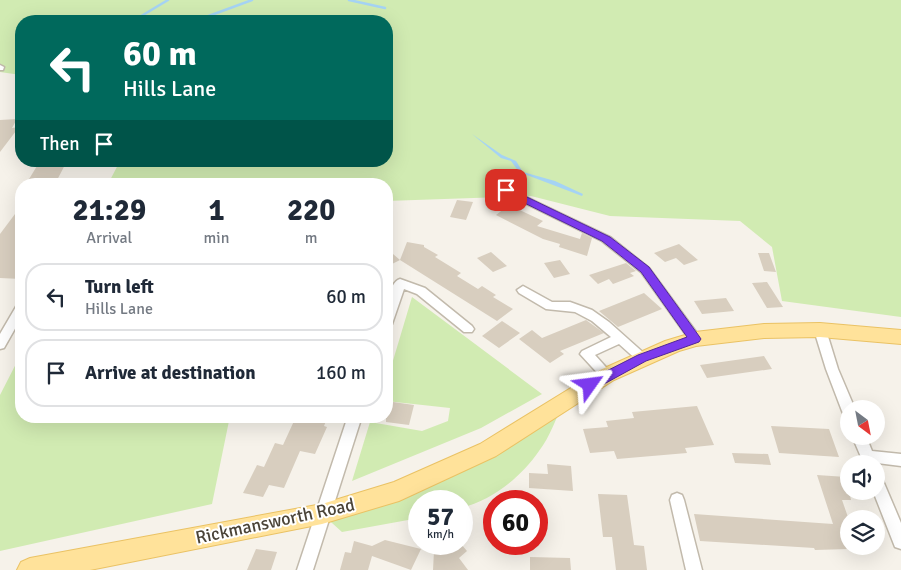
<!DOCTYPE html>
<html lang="en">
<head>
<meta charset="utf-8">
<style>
  :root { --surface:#fff; --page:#f6f6f7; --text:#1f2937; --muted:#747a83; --line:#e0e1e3 }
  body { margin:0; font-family:Signika,sans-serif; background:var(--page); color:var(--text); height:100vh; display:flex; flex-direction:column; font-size:19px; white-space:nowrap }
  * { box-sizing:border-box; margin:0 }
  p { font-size:16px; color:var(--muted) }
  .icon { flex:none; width:28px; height:28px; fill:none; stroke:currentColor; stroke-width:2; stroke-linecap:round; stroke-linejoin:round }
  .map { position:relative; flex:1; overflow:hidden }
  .side { position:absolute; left:15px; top:178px; width:378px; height:245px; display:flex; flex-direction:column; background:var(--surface); border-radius:20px; box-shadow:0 5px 20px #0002 }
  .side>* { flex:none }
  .guide { position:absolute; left:15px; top:15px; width:378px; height:152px; border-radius:20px; box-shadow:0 5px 20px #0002; background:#00695c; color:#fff; overflow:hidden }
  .needle { width:32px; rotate:148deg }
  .tools { position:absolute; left:840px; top:400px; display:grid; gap:10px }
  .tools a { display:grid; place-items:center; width:45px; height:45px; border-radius:50%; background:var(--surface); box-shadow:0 5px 20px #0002; font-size:25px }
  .speed { position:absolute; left:408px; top:490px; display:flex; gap:10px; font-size:25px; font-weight:700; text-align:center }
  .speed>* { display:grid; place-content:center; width:65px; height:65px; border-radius:50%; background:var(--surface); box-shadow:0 5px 20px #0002; line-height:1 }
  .speed small { font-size:12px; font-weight:400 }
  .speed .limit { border:8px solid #d22; background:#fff; color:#111 }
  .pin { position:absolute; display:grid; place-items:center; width:42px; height:42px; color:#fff; margin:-21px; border-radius:10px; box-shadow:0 2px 8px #0006 }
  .me { position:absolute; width:55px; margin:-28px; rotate:59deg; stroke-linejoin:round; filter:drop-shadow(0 0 4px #0008) }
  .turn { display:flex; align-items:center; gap:18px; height:105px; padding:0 25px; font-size:22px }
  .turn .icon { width:65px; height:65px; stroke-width:2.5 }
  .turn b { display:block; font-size:35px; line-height:42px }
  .then { display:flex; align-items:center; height:48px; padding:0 25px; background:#0003; gap:10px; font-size:19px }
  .eta { display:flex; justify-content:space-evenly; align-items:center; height:85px; text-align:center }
  .eta b { font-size:30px; font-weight:700; line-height:35px }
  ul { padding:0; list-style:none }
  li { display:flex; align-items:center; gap:15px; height:68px; margin:0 10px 8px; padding:0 15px; border:2px solid var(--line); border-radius:20px }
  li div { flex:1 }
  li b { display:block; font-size:19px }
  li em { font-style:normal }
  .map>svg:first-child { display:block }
  .green { fill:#d1ebb2 }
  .water { fill:#a5d3f4 }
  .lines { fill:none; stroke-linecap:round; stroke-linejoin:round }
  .stream { stroke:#a5d3f4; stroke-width:2.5 }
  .building { fill:#d8cebf }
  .minor-casing { stroke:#c2baac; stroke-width:3 }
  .primary-casing { stroke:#eac264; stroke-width:2 }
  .minor { fill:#fff; fill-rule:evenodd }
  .primary { fill:#ffe29a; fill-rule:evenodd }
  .route { fill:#7c3aed; stroke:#51269a }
  .labels { text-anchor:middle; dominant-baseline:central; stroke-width:4; stroke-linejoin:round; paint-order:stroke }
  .near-street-label { font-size:18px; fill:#4a4337; stroke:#fff }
</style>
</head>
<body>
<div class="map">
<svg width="901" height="570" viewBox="0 0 901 570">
  <rect width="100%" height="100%" fill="#f6f2ea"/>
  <path class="green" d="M0,0h901v317l-119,-16 -10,-54 -32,-26 -130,-5 -79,-20 -145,5v-17h-278l12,-23h266v-140h-365v54l-21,-3z
    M412,297l130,97 -61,34 -129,53 18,-59 52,9 26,-10 2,-13 -64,-7v-17z
    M21,354v62h209l-18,88 -212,47v-156z
    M564,402c-8,16 -14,35 -25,49 -18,26 -46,49 -78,57v-7h-42v17l-77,14 -20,-18 77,-23z"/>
  <path class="water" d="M472,134l30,21 14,6 7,11 32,9 28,13 -1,2 -63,-24 -8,-11 -10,-3z"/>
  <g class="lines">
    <path class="stream" d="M349,0l36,8
      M133,21l35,-21
      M195,21l57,-21"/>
  </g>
  <path class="building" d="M17,119l-5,9 7,-1 -19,25v-32z
    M40,161h27l-12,23h-29z
    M457,200l16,2 -7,18 -16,-3z
    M509,205l34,16 -6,5 43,13 2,-6 10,5 -5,18 -28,-9 1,-3 -17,-5 -47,-24z
    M21,206v73l-21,-1v-44z
    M407,242l17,3v2l14,8 -3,2 26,16 -4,3 21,13 4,-3 14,9 -3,2 20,12 -16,12 -97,-61 -14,7v-19l14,12z
    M679,244l19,16 -14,5 -8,-7 -11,4 -11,-9z
    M491,252l16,14 -14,6 -16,-14z
    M758,253h11l7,19 -12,-1z
    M560,260l10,14 -16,4 -10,-15z
    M626,263l10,8 -6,2 4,3 -21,8 -4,-5 -11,5 -9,-9z
    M767,282l16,25 -16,1 -15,-25z
    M644,293l18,16 -44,18 -19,-16z
    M726,298l8,13 -32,3 -8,-13z
    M586,320l18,13 -44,18 4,3 -14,9 -31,-24 13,-9 10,8z
    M502,321l18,12 -21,15 -17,-12z
    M764,356l8,13 -65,9 -7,-13z
    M386,401l28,4 -5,20 -23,-3z
    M697,406l17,39 -29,3 2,5 -70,6 -3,-8 -24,2 -7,-24 25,-2 -2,-6 28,-3 -2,-6z
    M305,416h23l-4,10 3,1 -12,27 -15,-3 -16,37 -15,-3 -6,12 -20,-4 14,-28 7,2 11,-24 8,2 11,-24 8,1z
    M771,426l58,3 10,28 -60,-4z
    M732,453l36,1 3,11 -36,-2z
    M547,464l24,2 2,25 -44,-3v-15l19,1z
    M817,475l29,2 5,23h-9l7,20v29l-34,1 -1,-2 -114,-7 -6,-27 139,10z
    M598,494l29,1 7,50 10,1 3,24h-31l-4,-33h-9z
    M385,540l36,9 -10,21 -39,-14 -4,14h-28l5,-18 6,1 3,-12 18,5z
    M451,544h10l6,7 -8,7 9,12h-35l1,-19z
    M256,549l21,3 -6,18h-24z
    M530,557l40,1 1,12h-41z"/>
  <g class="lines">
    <g class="minor-casing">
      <path id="minor" d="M0,65l4,2 -1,3h-3z
        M505,187l105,50 39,31 50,68 2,3 -2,3h-8l-50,-70 -39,-31 -100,-49 -2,-2 2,-2z
        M400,279l25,9 47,38 2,3 -2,3h-8l-47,-38 -13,-5 -12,35 -6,4c0,-11 1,-45 14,-49z
        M523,286l29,16h18l22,8 17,12 37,33 2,3 -2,3h-8l-19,-17 -24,11 18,20 -1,3h-10l-22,-24 2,-3 29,-14 -19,-16 -17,-9 -29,-3 -27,-16 -2,-3z
        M21,304v14l-17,30 -4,1v-15l17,-29z
        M820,326l4,1 2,3 12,39 17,40h-6v7l-5,-1 -2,-4 -16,-42 -12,-39 2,-3z
        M348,416h14l-49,154h-16z
        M852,436h14l6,15 29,3v12l-24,-3 -13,1z
        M876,474l5,2 20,47v26l-6,-2 -22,-56h3z
        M677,493l5,2 2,5 18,70h-16l-16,-70 2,-5z"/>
    </g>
    <g class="primary-casing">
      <path id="primary" d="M820,323l81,7v14l-81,-7 -56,1 -68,8 -17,5 -65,29 -118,76 -97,45 -77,23 -232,46h-73l4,-8 9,-4 292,-54 72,-22 86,-38 120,-74 65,-29 30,-9 69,-8z"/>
    </g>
    <use href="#minor" class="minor"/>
    <use href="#primary" class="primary"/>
  </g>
  <path class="route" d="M506,187l104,50 39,30 50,69 2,3 -2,3 -53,19 -51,28h-10l-1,-4 1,-3 53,-27 49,-18 -46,-65 -39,-31 -100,-49 -1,-2z"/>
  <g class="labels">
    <g class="near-street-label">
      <text transform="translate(275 521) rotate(-12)">Rickmansworth Road</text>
    </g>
  </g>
</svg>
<div class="tools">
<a><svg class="needle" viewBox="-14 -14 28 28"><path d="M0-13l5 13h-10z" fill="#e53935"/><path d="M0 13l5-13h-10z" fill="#747a83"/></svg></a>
<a><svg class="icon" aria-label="sound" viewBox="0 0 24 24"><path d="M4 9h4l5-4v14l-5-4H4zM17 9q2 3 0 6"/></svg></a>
<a><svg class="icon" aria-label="layers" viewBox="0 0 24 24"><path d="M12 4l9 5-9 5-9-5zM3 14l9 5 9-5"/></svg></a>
</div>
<div class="speed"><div>57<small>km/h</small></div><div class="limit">60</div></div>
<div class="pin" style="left:506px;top:190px;background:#d93025"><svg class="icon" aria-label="arrive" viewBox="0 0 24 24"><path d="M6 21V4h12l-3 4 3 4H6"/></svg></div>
<svg class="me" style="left:590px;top:385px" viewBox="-20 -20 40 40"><path d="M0-17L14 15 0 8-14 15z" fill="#7c3aed" stroke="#fff" stroke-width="4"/></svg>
<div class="guide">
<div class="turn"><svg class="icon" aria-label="left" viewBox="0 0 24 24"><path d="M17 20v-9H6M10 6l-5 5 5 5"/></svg><div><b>60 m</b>Hills Lane</div></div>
<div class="then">Then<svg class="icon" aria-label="arrive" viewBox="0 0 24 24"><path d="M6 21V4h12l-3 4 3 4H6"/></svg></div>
</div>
<section class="side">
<div class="eta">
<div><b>21:29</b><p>Arrival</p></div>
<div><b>1</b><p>min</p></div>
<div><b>220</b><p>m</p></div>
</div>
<ul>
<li><svg class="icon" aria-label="left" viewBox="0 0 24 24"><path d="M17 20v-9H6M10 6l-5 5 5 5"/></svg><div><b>Turn left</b><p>Hills Lane</p></div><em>60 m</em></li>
<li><svg class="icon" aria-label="arrive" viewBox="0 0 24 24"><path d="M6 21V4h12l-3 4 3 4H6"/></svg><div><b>Arrive at destination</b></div><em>160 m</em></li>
</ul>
</section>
</div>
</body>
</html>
